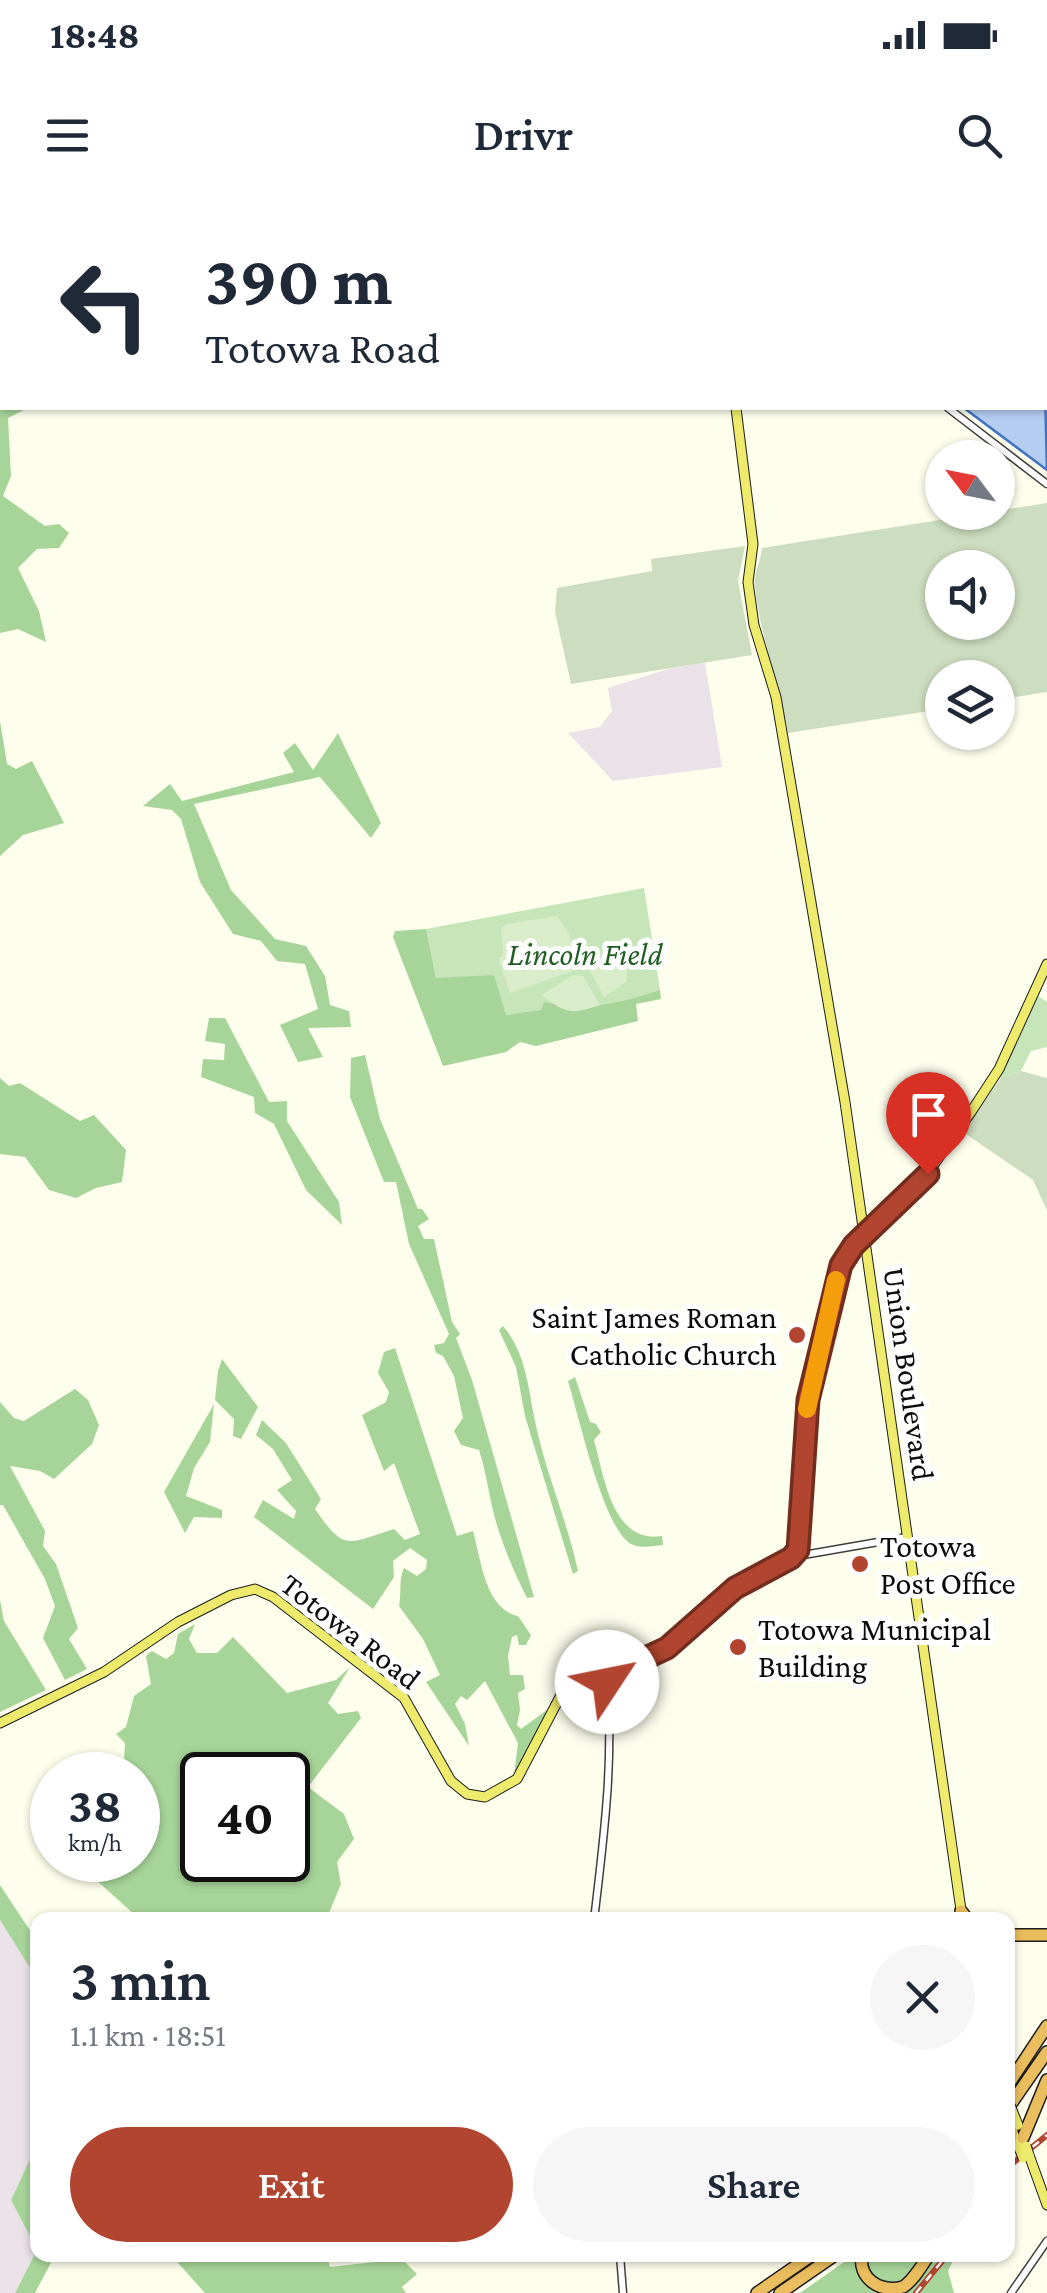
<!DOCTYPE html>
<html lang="en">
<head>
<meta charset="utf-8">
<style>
  :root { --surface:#fff; --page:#f6f6f7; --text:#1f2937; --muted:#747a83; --accent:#b1452f }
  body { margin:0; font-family:"Crimson Pro",serif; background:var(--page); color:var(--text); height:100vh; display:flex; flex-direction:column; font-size:38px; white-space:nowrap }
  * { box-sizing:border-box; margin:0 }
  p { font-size:32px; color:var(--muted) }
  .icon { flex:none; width:55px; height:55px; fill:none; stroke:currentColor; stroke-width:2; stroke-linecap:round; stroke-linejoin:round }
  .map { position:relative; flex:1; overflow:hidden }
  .side { position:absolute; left:30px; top:1712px; width:985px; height:350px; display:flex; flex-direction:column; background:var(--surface); border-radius:20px; box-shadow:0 2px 8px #0004 }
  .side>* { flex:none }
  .hud { position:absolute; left:0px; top:0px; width:1048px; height:210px; box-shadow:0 2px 8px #0004; background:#fff; color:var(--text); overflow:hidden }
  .needle { width:65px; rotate:302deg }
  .fabs { position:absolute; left:925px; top:240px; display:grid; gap:20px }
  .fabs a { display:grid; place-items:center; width:90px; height:90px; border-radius:50%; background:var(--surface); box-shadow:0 2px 8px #0004; font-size:50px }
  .speed { position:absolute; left:30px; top:1552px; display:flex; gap:20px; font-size:50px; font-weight:700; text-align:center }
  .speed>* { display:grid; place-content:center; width:130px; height:130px; border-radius:50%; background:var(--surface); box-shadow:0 2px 8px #0004; line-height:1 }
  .speed small { font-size:25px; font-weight:400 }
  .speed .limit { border:5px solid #111; border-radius:15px; background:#fff; color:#111 }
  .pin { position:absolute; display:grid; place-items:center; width:85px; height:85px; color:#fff; margin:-102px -42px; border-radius:50% 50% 50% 0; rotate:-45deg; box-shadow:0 0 10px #0007 }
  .pin .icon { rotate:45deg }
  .me { position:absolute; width:110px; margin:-55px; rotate:56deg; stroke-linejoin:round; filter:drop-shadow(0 0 8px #0008) }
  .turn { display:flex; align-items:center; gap:35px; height:210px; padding:0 40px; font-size:45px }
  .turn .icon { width:130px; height:130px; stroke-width:2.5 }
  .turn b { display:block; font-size:70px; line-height:85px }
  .round { display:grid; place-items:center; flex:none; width:105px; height:105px; border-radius:52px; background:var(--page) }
  .head { display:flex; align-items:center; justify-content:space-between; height:170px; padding:0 40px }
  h1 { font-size:60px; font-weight:600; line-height:75px }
  .action { display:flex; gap:20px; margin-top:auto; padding:20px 40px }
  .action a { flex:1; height:115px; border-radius:60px; background:var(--accent); color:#fff; font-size:40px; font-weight:600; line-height:115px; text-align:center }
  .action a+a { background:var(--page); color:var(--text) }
  .status { display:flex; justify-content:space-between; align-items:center; height:70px; padding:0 50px; background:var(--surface); direction:ltr }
  .status svg { height:28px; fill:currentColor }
  header { display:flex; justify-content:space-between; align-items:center; height:130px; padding:0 40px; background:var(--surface); font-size:45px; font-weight:600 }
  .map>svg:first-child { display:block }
  .industrial { fill:#eae1e9 }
  .green { fill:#c6e5b9 }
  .forest { fill:#a7d599; fill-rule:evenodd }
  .cemetery { fill:#cdddbf; fill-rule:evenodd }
  .pitch { fill:#d9edca }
  .water { fill:#b5cdf1; stroke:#4172c3; stroke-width:2.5 }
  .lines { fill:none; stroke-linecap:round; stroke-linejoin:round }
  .minor-casing { stroke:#3f3f3f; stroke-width:9 }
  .major-casing { stroke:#1d1d1d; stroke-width:11 }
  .highway-casing { stroke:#1d1d1d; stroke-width:14 }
  .minor { stroke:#fff; stroke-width:6 }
  .major { stroke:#eeeb6c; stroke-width:9 }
  .highway { stroke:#eabd5e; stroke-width:11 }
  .rail-casing { stroke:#b1452f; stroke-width:6 }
  .rail { stroke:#fff; stroke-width:2.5; stroke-dasharray:8; stroke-linecap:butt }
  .major-bridge-casing { stroke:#1d1d1d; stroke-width:11; stroke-linecap:butt }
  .major-bridge { stroke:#eeeb6c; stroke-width:9 }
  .route-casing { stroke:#732d1f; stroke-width:25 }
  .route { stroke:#b1452f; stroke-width:18 }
  .slow { stroke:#f59e0b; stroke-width:18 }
  .poi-dot { fill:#b1452f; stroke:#fff; stroke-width:4 }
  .labels { text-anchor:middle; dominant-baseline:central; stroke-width:10; stroke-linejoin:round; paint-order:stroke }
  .park-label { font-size:32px; font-style:italic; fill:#215e22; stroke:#fff }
  .poi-label { font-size:32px; fill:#0c0c0c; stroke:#fff; text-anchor:start }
  .street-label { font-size:32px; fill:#0c0c0c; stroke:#fff }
</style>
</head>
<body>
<div class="status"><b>18:48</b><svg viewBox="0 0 49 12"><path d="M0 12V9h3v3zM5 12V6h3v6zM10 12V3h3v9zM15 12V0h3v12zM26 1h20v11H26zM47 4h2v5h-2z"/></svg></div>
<header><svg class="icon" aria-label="menu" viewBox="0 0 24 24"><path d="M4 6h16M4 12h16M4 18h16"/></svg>Drivr<svg class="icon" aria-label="search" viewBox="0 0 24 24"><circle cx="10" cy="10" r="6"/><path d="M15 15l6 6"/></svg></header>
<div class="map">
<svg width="1047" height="2093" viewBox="0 0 1047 2093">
  <rect width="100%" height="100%" fill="#fdfeec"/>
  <path class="industrial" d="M705,462l17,105 -109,14 -45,-48 32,-6 12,-16 -4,-23 60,-19z
    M0,1720l38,59 -1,165 -26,56 26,50 -22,43h-15z"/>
  <path class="green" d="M644,688l16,102 -37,13 -118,12 -69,-37 -10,-49z
    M1034,793l13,9v45l-16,4 -10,20 -20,7 -4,-3z"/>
  <path class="forest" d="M0,133h2v75h26l-20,10 3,58 -8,20 42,30 14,-2 10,9 -10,15 -22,1 -19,19 21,43 7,31 -28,-13 -18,4z
    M0,521l7,43 9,5 16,-8 32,62 -41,12 -23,21z
    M338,533l43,90 -10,15 -51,-61 -126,27 37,86 44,49 31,7 19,30 5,29 19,6 2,16 -43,1 15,29 -25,5 -18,-37 38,-16 -13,-45 -28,-3 -16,-20 -28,-7 -33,-52 -19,-63 -9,-9 -29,-4 27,-22 12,17 112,-29 -11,-19 12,-10 18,27z
    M426,729l10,49 58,-3 12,40 35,-5 3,-8c41,10 77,1 116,-12l1,9 -25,5 2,17 -102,25 -16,-4 -14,10 -63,14 -50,-129 2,-6z
    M209,818h16l44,84 18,-1v20l52,81 3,23 -36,-35 -32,-66 -19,-11 -1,-16 -53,-20 2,-18 21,1 1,-16 -20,-3z
    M365,855l15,64 38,90h4l7,10 -11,7 6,13h10l18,83 8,12 -4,4 16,42 62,217 -7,1c-12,-24 -23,-49 -31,-76 -7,-24 -9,-48 -17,-72l-18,-5 -7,-14 9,-13 -9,-42 -11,-20 -7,-3 -2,-8 10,-2 5,-9 -40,-90 -13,-62h-12l-34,-85 1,-39z
    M0,878l9,8 11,-3 60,38 14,-6 32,35 -4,32 -26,6 -20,10 -27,-8 -24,-33 -25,-3z
    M503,1126c23,27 25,61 32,95 10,50 32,99 43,150l-5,3 -48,-158 -9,-49 -17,-37z
    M395,1148l62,188 16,-5c8,28 12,78 45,85l13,19 -5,10h-7l-2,-10 -5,2 -4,19 2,19h13l2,14 -7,4 2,17 -3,15 4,4 30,-22 -37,68 4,-32 -33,-62 -18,19 -6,-4 -6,8 10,20 4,22 -43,-64 14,-7 -17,-36 -24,-33c3,-14 -1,-24 5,-38l13,8 9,-7 1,-9 -17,-12 -17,13 1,16 -21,32 -119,-92 9,-17 31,19 2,-8 -19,-21 15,-10 -19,-31 -17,-14 6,-15 24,23 35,56 -6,10c30,43 31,35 79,20l11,11 15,-6 -26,-71 -10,8 -22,-56 24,-13 3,-10 -11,-19 6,-21z
    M222,1159l36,48 -17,32 -8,-3 1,-17 -19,-19 3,-29z
    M575,1177l15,45 6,2 5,8 -7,8c10,36 18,104 68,96l1,9c-10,1 -22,4 -32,-1 -28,-16 -52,-128 -63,-163z
    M75,1189l13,11 11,25 -7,19 -38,35 -14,-8 -30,-5 35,65 -2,15 13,18 22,64 -9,11 18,30 -22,11 -22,-42 12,-32 -10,-27 -42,-74h-3v-103l14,16 10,3z
    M214,1204l-4,38 -16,26 -8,28 36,14v8l-28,-1 -9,16 -21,-41z
    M0,1400l4,21 42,69 -46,22z
    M195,1424l-6,15 8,14h20l16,-16 54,56 49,-13 14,-13 -22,36 10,11 20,-3 3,7 -53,69 36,27 10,25 -17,23 4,22 -15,36h-192l2,-4 -52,-47 3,-8 31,4 6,-5h14v-85h-44l1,-5 29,-10 1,-17 -9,-9 10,-7 8,-31 17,-12 -5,-28 6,-5 14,8 8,-6 4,-19zM202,1575h86v85h-86z
    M0,1685l37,56v38l-37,-59z
    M37,1944v47l-4,9 4,5 1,50h17l-20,38h-20l22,-43 -26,-50z
    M171,2055h156l3,12 72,-8 15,15 -15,13 4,6h-201z
    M854,2055c5,16 7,32 24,38h-78z
    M867,2055h55c-20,26 -23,38 -55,20z
    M934,2055h22l-8,16 6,22h-53z"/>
  <path class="cemetery" d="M1047,303v189l-49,8v-22h-56v31l-154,24c-8,-50 -28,-96 -33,-146 -2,-14 6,-25 7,-39zM942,368h56v54h-56z
    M745,346l-7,35 14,74 -181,29 -16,-72 2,-24 95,-17 -1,-12z
    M1021,871l26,7v132l-14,-30 -70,-48 38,-54z"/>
  <path class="pitch" d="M557,716l12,17 12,35 -71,25 -12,-35 5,-2 -2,-28 5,-4z
    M624,748l5,12 -3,22 -22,15 -17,-32 3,-6z
    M573,775l10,1 17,29c-30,10 -33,9 -58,-10z"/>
  <path class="water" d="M1045,191l2,79 -83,-62h81z"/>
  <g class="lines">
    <g class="minor-casing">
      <path id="minor" d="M878,0v2
        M948,208l99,76
        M792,1357l115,-20
        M594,1720c10,-84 21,-166 12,-251
        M620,2055l3,38
        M1011,2093l36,-52"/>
    </g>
    <g class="major-casing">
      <path id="major" d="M708,0v2
        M0,1l2,-1
        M736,208l17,136 -5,38 6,43 22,72 69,405 117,815
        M0,1523l104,-51 74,-50 53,-27 24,-6 18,8 131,101 47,83 16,13 18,3 32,-18 45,-86 18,-16 70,-21 17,-8 68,-60 56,-30 6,-8 12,-153 32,-132 13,-20 68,-64 49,-69 28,-43 48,-105
        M1008,1920l12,30
        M1029,1955l18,50"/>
    </g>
    <g class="highway-casing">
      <path id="highway" d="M961,1711l7,9
        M1008,1735h39
        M1008,1885l39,-59
        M1008,1908l39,-56
        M1023,1938l24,-58
        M1008,1949l4,-19
        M862,2055c-4,23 17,38 41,32 11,-7 19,-22 26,-32
        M757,2093l55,-38
        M780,2093l55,-38"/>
    </g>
    <use href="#minor" class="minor"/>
    <use href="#major" class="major"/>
    <use href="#highway" class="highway"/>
    <g class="rail-casing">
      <path id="rail" d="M1008,1967l39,-32
        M916,2093l31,-38"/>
    </g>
    <use href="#rail" class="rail"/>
    <g class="major-bridge-casing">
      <path id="major-bridge" d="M1008,1900l10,25
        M1026,1946l3,9
        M1020,1950l3,8"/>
    </g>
    <use href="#major-bridge" class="major-bridge"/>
  </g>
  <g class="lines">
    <g class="route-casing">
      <path id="route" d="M607,1482l-1,-13 44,-13 17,-8 68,-60 56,-30 7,-8 10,-150 33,-135 13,-20 74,-71"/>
    </g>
    <use href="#route" class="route"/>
    <path class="slow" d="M807,1209l29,-129"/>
  </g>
  <g class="poi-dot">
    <circle cx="797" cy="1135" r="10"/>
    <circle cx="860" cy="1364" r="10"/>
    <circle cx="738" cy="1447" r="10"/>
  </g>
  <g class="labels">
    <g class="park-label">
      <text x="585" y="754">Lincoln Field</text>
    </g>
    <g class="poi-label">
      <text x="777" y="1117" text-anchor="end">Saint James Roman<tspan x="777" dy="37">Catholic Church</tspan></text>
      <text x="880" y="1346">Totowa<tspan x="880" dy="37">Post Office</tspan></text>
      <text x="758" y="1429">Totowa Municipal<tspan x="758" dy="37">Building</tspan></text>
    </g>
    <g class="street-label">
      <text transform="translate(909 1174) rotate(82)">Union Boulevard</text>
      <text transform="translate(351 1431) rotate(38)">Totowa Road</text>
    </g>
  </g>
</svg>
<div class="fabs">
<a><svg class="needle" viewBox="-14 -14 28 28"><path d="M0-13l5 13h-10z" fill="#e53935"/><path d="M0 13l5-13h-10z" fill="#747a83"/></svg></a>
<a><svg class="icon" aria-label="sound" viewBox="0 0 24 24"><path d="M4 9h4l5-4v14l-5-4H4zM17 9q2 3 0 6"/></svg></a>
<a><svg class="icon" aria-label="layers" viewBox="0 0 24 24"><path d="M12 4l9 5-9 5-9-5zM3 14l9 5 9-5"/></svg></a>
</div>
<div class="speed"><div>38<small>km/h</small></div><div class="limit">40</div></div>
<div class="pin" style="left:928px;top:974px;background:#d93025"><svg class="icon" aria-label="arrive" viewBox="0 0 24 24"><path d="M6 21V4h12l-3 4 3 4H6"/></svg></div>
<svg class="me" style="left:607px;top:1482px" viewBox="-20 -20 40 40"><circle r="19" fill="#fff"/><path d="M0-13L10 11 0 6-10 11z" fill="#b1452f"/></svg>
<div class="hud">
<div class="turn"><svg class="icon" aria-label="left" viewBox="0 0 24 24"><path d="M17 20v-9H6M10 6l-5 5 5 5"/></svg><div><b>390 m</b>Totowa Road</div></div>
</div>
<section class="side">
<div class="head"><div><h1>3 min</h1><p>1.1 km · 18:51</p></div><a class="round"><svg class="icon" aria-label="close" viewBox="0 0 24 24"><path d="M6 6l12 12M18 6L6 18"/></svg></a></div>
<div class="action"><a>Exit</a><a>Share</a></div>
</section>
</div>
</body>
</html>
